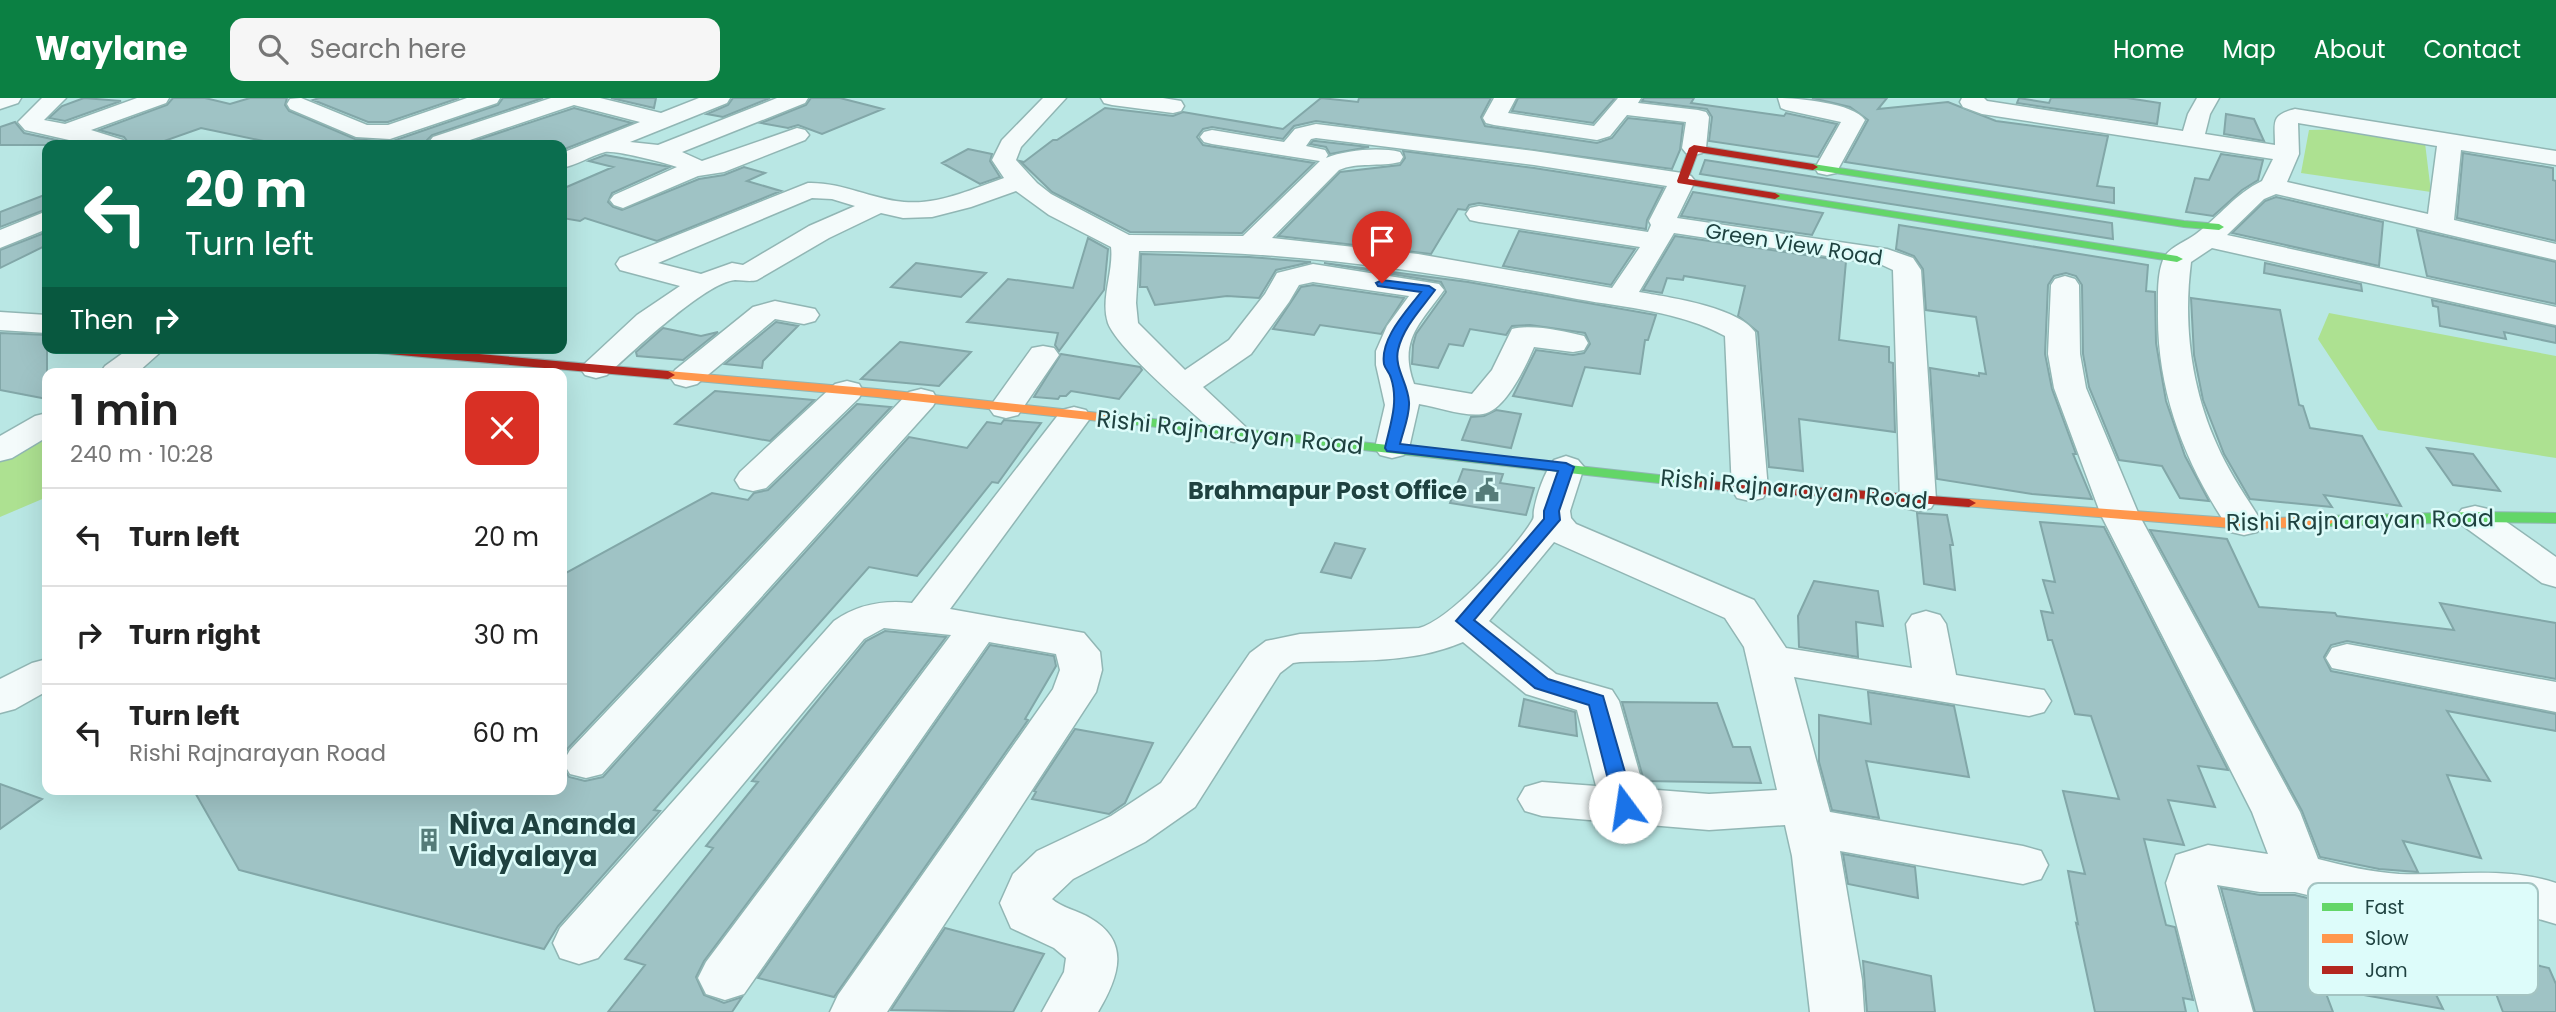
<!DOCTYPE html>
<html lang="en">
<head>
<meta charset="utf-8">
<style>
  :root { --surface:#fff; --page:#f6f6f6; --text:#222; --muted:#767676; --line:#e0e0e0; --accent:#0b8043 }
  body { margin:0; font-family:Poppins,sans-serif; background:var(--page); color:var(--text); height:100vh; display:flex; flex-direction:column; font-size:26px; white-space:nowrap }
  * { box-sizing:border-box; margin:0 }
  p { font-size:23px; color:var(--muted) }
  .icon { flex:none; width:38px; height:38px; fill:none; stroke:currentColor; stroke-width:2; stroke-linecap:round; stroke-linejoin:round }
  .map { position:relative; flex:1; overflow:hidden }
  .side { position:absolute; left:42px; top:270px; width:525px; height:427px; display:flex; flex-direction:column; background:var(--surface); border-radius:14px; box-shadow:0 7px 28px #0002 }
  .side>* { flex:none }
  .banner { position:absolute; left:42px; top:42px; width:525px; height:214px; border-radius:14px; box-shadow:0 7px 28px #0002; background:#0b6e4f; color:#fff; overflow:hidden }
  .pin { position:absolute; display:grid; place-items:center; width:60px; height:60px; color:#fff; margin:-72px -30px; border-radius:50% 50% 50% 0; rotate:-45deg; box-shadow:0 0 7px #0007 }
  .pin .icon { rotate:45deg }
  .me { position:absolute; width:77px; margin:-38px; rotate:346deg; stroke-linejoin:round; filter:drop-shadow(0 0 5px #0008) }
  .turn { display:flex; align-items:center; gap:24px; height:147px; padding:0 28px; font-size:32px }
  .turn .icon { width:91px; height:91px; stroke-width:2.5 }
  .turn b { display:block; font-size:49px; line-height:60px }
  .then { display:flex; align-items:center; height:66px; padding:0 28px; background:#0003; gap:14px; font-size:26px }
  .round { display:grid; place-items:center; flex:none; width:74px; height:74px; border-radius:14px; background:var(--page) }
  .overview { display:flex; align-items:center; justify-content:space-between; height:119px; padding:0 28px }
  h1 { font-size:42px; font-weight:600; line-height:52px }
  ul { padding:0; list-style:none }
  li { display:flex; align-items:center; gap:21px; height:98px; padding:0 28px; border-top:2px solid var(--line) }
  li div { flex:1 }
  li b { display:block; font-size:26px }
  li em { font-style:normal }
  header { display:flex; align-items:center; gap:42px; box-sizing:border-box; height:98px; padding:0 35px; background:var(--accent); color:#fff }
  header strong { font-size:33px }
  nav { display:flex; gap:38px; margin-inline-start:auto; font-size:24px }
  .search { width:490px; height:63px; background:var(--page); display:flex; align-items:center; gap:18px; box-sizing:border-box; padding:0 24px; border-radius:14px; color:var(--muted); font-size:26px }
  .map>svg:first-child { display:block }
  .water { fill:#ade191 }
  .building { fill:#9fc3c5; stroke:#82a7a8; stroke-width:2 }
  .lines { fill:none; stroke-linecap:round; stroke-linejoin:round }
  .street-casing { stroke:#91b6b4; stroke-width:3 }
  .fast-casing { stroke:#91b6b4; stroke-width:2 }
  .slow-casing { stroke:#91b6b4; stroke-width:2 }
  .jam-casing { stroke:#91b6b4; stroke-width:2 }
  .street { fill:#f4fbfb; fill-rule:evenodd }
  .fast { fill:#63d668; fill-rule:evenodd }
  .slow { fill:#ff974d; fill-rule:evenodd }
  .jam { fill:#b3261e; fill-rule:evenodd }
  .route { fill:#1a73e8; stroke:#114b97; stroke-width:2 }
  .labels { text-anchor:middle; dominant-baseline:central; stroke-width:5; stroke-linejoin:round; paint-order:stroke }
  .far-street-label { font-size:21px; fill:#1f4240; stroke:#ddfcfa }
  .street-label { font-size:24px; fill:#1f4240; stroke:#ddfcfa }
  .poi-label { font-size:24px; font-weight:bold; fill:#1f4240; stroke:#ddfcfa; text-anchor:end }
  .near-poi-label { font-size:28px; font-weight:bold; fill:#1f4240; stroke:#ddfcfa; text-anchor:start }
  .key { fill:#ddfcfa; stroke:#a4c4c2; stroke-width:2 }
  .key-label { font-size:19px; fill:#1f4240 }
</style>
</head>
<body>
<header>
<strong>Waylane</strong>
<div class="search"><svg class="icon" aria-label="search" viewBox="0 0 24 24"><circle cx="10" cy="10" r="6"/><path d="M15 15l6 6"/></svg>Search here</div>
<nav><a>Home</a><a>Map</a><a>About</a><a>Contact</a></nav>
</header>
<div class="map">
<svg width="2556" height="914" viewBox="0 0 2556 914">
  <rect width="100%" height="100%" fill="#b9e7e4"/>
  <path class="water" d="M2351,31l74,14 6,49 -130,-19 8,-43z
    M2329,215l227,43v102l-178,-28 -60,-91z
    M47,334v65l-47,20v-55z"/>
  <path class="building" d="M84,0l37,3 -56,20 -16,-3 13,-12z
    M173,0h32l25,6 20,-6h37l-2,7 4,6 66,28 35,3 108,-37 5,-7h40l-111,37 -5,5 1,5h-145l-82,-17 -48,17h-8l-17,-3 -4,-5 -25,-7 68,-25z
    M319,0h140l-71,24h-20l-55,-22z
    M611,0h45l-2,10z
    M733,0h37l-47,19 -16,-3 21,-9z
    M811,0h29l43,11 -61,25 -24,-9 -10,3 -27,-5 45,-18z
    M1321,0l37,4 1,-4h132l-10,19 4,9 112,17 15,-5 16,-20 55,6 -3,26 -8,19 -356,-48 -22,5 -11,13 -71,-12 -9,2 -6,8 6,8 111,18 -72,70 -112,-1 -78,-40 -32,-31 4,1 29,-22h4l48,-32 68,8 10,-4 100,17z
    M1518,0h97l-22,25 -81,-12z
    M1644,0h50l-3,5 93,13 2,-3 51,11 -19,33 -109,-16 3,-24 -5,-8 -65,-8z
    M1812,0h75l-9,11 70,-7 48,19 112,15 -11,50 17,2v15l-269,-41 23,-42 -18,-13z
    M2019,0l30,5 2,-5h76l33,5 -3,21 -140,-21z
    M574,10l58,15 -70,27v-5h-100z
    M2226,16l28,5 10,22 -40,-7z
    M15,24l9,11 56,12h-80v-18z
    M1313,43h3l53,6 -39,7 -4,-7 -16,-3z
    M968,51l24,5 -2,7 10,16 -20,7 -38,-21z
    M1403,53l131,17 129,20 -16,32 -1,9 -167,-26 -10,2 -3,5 -8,-1 -27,45 -153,-18 62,-64 60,-7 5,-7z
    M2463,55l90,15v12l3,1v60l-99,-23z
    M2221,56l42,6 -5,20 -16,10 -29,26 -27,-4 9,-34 14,2z
    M605,57l65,12 -58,26 -4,9 5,5 9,3 77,-31 25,-4 20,-8 21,6 -18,8 34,10 -124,50 -72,-23 -5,3 -18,-3v-29l51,-22 -24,-6z
    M1705,62l407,63 1,16 -413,-65z
    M1693,94l130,21 -11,22 -131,-19z
    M47,96v15l-47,18v-15z
    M2276,99l107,25 -4,44 -147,-33 33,-32z
    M1899,127l249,40 -2,26 9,1 1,51 10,58 19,55 24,45 -29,-3 -18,-32 -43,-6 -30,-73 -6,-33 -1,-69 -6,-9 -10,-3 -12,3 -6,9 -3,69 7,35 24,65h-3l19,45 -60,-5 -95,-15 -7,-111 49,8v-3l7,1 -10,-57 -50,-7 -3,-41 -9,-13 -18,-7z
    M2417,132l139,32v42l-129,-28z
    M1519,133l116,18 -24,36 -108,-19z
    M47,134v13l-47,23v-18z
    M1675,138l171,25 -7,79 50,7v15l4,1 2,69 -96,-13 4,52 -34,-4 -11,-135 -20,-16 7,-30 -61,-10 -1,4 -16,-2 -5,15 -19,-3z
    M1088,140l20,11 -4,41 -45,61 -4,-6 3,-12 -91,-11 41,-43 65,9z
    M1141,156l108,3 62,5 -35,8 -17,28 -32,-2 -72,9 -8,-18h-7z
    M916,165l70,10 -25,24 -70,-10z
    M1324,165l144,19 188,33 -8,25h-3l-5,34 -55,-7 -13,39 -59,-10 23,-46 37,5 11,-2 6,-9 -5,-11 -55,-8 -18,1 -6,9 -36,-6 -7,17 -14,-2 -11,24 -26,-4 1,-19 3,-11 30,-42 -5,-10z
    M2265,165l96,21 1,7 -98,-18z
    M1313,187l91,13 -23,36 -61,-9 -6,10 -41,-6 28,-42z
    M2191,200l89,12 19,95 4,1 7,22 52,8 39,70 -77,-11 8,12 -82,-8 -26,-45 -21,-54 -9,-45z
    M2432,202l124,27v16l-52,-11 2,7 -66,-13 -2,-19 -5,-1z
    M776,224l22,4 -35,35 -1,7 -37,-4z
    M663,230l38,8 17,-4 -35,28 -46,-4 -1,-4z
    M0,235l47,2v64l-47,-9z
    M900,244l71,10 -32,34 -78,-7z
    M1061,256l79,13 2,3 -23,29 -48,-8 -5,5h-6l-2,3 -24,-2z
    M715,293l99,9 -44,41 -95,-17z
    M857,306l34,3 -323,341 -6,11v-184l150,-82 36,7 6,-7 14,-3z
    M1496,312l25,4 -10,34 -49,-8 9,-23 13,-1z
    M1004,322l37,3 -43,60 -6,-1 -75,94 -48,-9 -215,243 6,1 -102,115 -14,23 -305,-79 -46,-81h369v-24l7,12 16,4 18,-4 306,-340 58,11 20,-26 14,2z
    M2427,350l46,6 27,37 -47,-6z
    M1463,371l40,5 -3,9 34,5 -8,27 -76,-12z
    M1917,415l30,2 6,30h-3l5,45 -31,-6z
    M2040,424l64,5 124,243 -30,-4 17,41 -47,-7 16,45 -40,-6 22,86 9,2 18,73 -10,-2 3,14h-91l-19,-89 2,1 -10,-53 17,3 -22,-83 56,8 -28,-83 -16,-2 -23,-74h-4l-7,-29 12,2 -10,-33 12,2z
    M2150,432l77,9 32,68 76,6 2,3 117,14 -14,-27 116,20v56l-209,-38 -16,4 -7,12 7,14 225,43v17l-109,-20 43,70 -43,-6 34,83 -78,-17 15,31 -39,-3 -59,-12 -18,-46z
    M1335,445l30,6 -14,29 -30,-6z
    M1814,483l64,10 5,35 -27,-4 2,35 -59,-10 -1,-31z
    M885,533l61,6 -242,324 -8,16 8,18 20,8 18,-6 -10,15h-124l37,-47 -20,-6 88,-111 -7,-2 52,-64 -6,-1 114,-140z
    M990,547l64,11 2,10 -31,53 3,1 -194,277 -76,-19z
    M1868,594l86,14 15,71 -103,-16 13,57 -47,-8 -13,-48v-47l52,9z
    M1524,601l51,13 2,24 -58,-10z
    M1622,604l95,1 16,44h17l11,36 -117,-2z
    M1075,631l78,14 -28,60 -16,11 -77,-15 4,-7 -2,-1z
    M0,686l42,15 -42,30z
    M1843,756l72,13 3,31 -70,-14z
    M2221,790l39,7h35l83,20h29l16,32 -11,-2 31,64 -119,-21 9,24h-78z
    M945,830l99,26 -31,58 -122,-2z
    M2480,854l69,16 7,16v28h-53z
    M1863,863l68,15 4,36h-68z"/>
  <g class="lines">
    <g class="street-casing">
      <path id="street" d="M0,0h21l-3,5 -18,6z
        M42,0h24l-22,22 21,4 72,-26h32l-3,5 -75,27 32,10 4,5h-36l-66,-15 -7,-8z
        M301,0l66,27h21l79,-27h33l-3,5 -107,36 -34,-2 -66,-28 -3,-5 3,-5z
        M551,0h49l61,15 38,-15h31l-3,5 -97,39 28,3 119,-47h31l-3,5 -123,49 20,9 95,-33 8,2 4,5 -4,5 -81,32 -26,4 -75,32 -9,-3 -4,-5 4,-5 63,-28c-11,-4 -62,-17 -72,-15 -15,4 -28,13 -43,16v-15l78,-31 -66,-17 -119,40h-24l-2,-3 4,-5z
        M1043,0h23l-45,49 -5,13 21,23 14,11 78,41 114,1 77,-75 -108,-17 -8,-2 -4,-5 4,-5 8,-2 72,12 11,-13 21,-5 218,27 148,22 9,3 4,5 -18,37 210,31 26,9 8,12 15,230 -5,8 -13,3 -13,-3 -5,-8 -7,-230 -13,-6 -206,-31 -35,59c29,5 99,15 116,40l13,158 -5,8 -13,3 -13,-3 -5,-8 -7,-154c-46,-25 -98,-28 -148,-37 -145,-28 -290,-49 -438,-48l-3,52 2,20 47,47 44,-30 36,-46 12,-21 36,-9 126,20 5,6c-24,34 -46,50 -30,94l58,10 20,-24 20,-41c22,-5 50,2 72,7l4,7 -4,7 -11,2 -39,-5c-8,19 -29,64 -51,67 -19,3 -45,-7 -64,-10l-10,44 -5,7 -12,3 -12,-3 -5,-7 10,-43 -9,-40v-14l11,-25 22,-30 -96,-14 -14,3 -10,17 -38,52 -48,33 48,45 -5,7 -12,3 -12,-3c-25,-23 -104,-89 -114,-116 -8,-24 6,-52 3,-76l-62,-32 -33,-24 -45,16 -39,10 -29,1 -22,-5 -52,25 -72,42c-8,2 -13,0 -22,0 -29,2 -104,73 -128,95l-11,3 -11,-3 -5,-7 57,-53 43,-29 -60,-16 -4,-6 4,-6 188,-75c34,-1 63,16 96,19 35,3 68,-13 100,-24l-12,-18 10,-20zM1316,40l218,27 133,21 -18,35 2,4 -3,7 -169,-26 -9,2 -4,6 4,6 9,2 161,25 -28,41 -194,-34 -146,-16 67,-68c18,-8 41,-3 61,-8l3,-5 -3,-5c-21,-5 -54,-2 -74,6l2,-3 -3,-5 -19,-4 5,-7zM812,100l20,1 23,7 -46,20 -66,39 -11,-2 -31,11 -43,-11z
        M1101,0h62l18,3 3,5 -3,5 -8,2 -61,-8 -8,-2z
        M1494,0h22l-8,15 86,13 24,-28h23l-3,5 60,7 8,2 3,5 -3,31 -4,5 -8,2 -8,-2 -4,-5 4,-26 -59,-7 -17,21 -13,4 -103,-15 -8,-2 -3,-5z
        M1778,0c19,0 76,5 87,22l-29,53 -9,2 -9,-2 -3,-5 26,-46 -55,-12 -5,-2z
        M1962,0h22l3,3 196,30 5,-17 9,-16h22l-9,16 -5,20 70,11c0,-23 -5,-30 20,-36l261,42v14l-95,-15 -7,70 102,24v16l-280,-66 -12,5 -37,36 329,72v18l-344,-77 -21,14c-8,62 0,126 26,183 12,28 30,53 46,79l-6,8 -13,3 -13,-3c-45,-66 -74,-139 -73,-219 0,-16 -1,-38 5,-53 4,-12 24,-19 33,-26 23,-17 40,-41 66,-53l11,-22 -291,-45 -19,-7 -3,-5zM2298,25l139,23 -9,68 -141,-32 12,-28z
        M47,113v18l-47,19v-18z
        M2065,178l10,3 4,6 1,69 6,34 53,127 161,297 18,47c27,7 53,13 81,15 53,2 105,-8 157,9v41l-38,-11 -139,-1 -84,-20h-35l-43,-7 36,127h-54l-33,-129 10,-28 32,-10 60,9 -16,-42 -151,-297 -47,-127 -6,-34 3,-69 4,-6z
        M775,203l40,8 4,6 -4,6 -11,3 -29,-5 -78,65 -11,3 -11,-3 -5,-7 5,-7 78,-63z
        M0,214l47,3v18l-47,-3z
        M1043,248l11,2 5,7 -41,60 -12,3 -12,-3 -5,-7 5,-7 38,-53z
        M130,250h35l-28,25h-37l5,-7z
        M847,283l12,3 4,7 -4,7 -93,90 -13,3 -13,-3 -5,-8 5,-8 95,-88z
        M921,291l12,3 4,7 -4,7 -331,368 -16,4 -16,-4 -7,-12 7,-12 339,-358z
        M1074,309l12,3 5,7 -141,192 134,24 16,19 2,18 -6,22 -209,320h-57l8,-17 215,-306 7,-19 -4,-16 -67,-12 -245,352 -19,6 -19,-6 -8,-16 8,-16 245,-327 -67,-7 -20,11 -266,319 -19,6 -19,-6 -7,-15 7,-15 274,-307c24,-17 50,-21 78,-18l150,-193z
        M47,315v24l-35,21 -12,3v-25l35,-20z
        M1566,358l12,4 6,7 -14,44 1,7 5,6 178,76 32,48 126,20 -6,-44 6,-9 14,-4 14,4 6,9 10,51 88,15 7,11 -7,11 -15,4 -235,-39 36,135 193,34 18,5 7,14 -7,14 -18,5 -183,-33 22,129 2,32h-54l-18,-156 -7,-31 -76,5 -167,-14 -17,-5 -7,-12 7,-12 17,-5 54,4 -19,-76 -51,-16 -63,-52c-51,22 -108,18 -163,20l-7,1 -13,10 -85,134 -50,35 -72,37 -21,20c8,8 27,12 38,19 42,24 28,60 8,94h-56l22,-40 2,-14 -12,-10 -43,-20 -11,-25 13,-29 24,-23 74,-35 50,-33 89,-130 16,-12 34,-7 119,-6c30,-7 97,-80 113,-107 3,-5 1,-5 2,-11 3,-16 10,-37 20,-50zM1554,444l171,76 19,29 33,143 -68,4 -65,-5 -25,-88 -7,-11 -56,-16 -67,-53z
        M2475,408l13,3 68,48v30l-14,-4 -80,-58 -6,-8 6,-8z
        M2347,546l209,38v30l-224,-44 -6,-10 6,-10z
        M47,561v32l-32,18 -15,4v-34l32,-16z"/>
    </g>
    <g class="fast-casing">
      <path id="fast" d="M1813,66l371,57 35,3 5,3 -5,3 -35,-3 -375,-58 -1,-2z
        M1775,95l402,63 6,3 -6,3 -406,-64 -1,-2z
        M1108,316l596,66 7,4 -7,4 -601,-67 -2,-3 2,-3z
        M2475,414l81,1v10l-81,-1 -148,4 -8,-5 8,-5z"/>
    </g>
    <g class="slow-casing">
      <path id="slow" d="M668,273l209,18 231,25 7,4 -7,4 -231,-25 -214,-19v-6z
        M1969,401l275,20 83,-3 8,5 -8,5 -83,3 -280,-23 -2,-3 2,-3z"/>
    </g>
    <g class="jam-casing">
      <path id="jam" d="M1694,47l119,19 5,3 -5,3 -115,-18 -10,27 87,14 5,3 -5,3 -97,-16 -1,-2 12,-33z
        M360,250h52l256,23 7,4 -7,4 -302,-27z
        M1704,382l46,6 78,2 141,11 7,4 -7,4 -141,-11 -78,-2 -51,-7 -2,-3z"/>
    </g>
    <use href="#street" class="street"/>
    <use href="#fast" class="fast"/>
    <use href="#slow" class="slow"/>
    <use href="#jam" class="jam"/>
  </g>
  <path class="route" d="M1382,182l47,6 6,4c-13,18 -32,37 -37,60 -4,18 10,33 11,52 1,13 -6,29 -9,42l166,19 8,4 -15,44 1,9 -86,100 74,59 55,17 32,111 -3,5 -7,2 -7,-2 -3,-5 -26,-102 -54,-17 -79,-67 88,-102v-8l14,-40 -171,-20 -2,-3c5,-23 14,-46 6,-70 -1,-5 -6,-9 -7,-14 -4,-26 23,-53 37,-72l-43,-6 -2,-3z"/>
  <defs>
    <g id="civic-bare" transform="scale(1.89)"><path d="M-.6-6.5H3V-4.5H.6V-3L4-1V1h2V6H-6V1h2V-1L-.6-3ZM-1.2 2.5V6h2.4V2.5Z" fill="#557c79" stroke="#ddfcfa" stroke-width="2.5" paint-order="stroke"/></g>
    <g id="building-bare" transform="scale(1.89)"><path d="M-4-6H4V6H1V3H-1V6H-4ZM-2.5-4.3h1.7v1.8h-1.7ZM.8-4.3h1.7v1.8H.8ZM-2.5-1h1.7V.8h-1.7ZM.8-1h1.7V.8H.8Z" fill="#557c79" stroke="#ddfcfa" stroke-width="2.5" paint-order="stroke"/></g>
  </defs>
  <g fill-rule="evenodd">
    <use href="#civic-bare" x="1487" y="392"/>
    <use href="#building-bare" x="429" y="742"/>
  </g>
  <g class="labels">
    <g class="far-street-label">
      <text transform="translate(1794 146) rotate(9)">Green View Road</text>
    </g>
    <g class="street-label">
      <text transform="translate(1230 334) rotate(6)">Rishi Rajnarayan Road</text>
      <text transform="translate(1794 391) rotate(5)">Rishi Rajnarayan Road</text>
      <text transform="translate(2360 422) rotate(-1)">Rishi Rajnarayan Road</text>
    </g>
    <g class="poi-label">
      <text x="1467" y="392">Brahmapur Post Office</text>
    </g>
    <g class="near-poi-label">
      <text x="449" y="726">Niva Ananda<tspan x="449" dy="32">Vidyalaya</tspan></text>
    </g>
  </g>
  <rect x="2308" y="785" width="230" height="112" rx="10" class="key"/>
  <rect x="2322" y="805" width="31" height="8" fill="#63d668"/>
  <rect x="2322" y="836" width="31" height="9" fill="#ff974d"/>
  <rect x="2322" y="868" width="31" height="8" fill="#b3261e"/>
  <g class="key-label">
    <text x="2365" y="816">Fast</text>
    <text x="2365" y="847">Slow</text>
    <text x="2365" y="879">Jam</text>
  </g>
</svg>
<div class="pin" style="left:1382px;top:185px;background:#d93025"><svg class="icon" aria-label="arrive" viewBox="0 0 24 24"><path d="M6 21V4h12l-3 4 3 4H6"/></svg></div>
<svg class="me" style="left:1625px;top:709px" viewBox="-20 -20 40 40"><circle r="19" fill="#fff"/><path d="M0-13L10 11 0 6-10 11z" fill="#1a73e8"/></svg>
<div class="banner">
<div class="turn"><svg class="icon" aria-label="left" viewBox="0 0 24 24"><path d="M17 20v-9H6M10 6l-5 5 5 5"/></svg><div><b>20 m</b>Turn left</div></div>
<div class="then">Then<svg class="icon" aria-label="right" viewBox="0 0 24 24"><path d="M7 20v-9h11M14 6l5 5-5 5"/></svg></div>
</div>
<section class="side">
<div class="overview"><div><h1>1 min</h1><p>240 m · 10:28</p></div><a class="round" style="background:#d93025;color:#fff"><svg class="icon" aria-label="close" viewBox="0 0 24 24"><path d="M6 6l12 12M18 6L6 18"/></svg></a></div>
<ul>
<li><svg class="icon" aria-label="left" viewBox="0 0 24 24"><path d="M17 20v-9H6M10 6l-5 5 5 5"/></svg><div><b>Turn left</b></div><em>20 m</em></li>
<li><svg class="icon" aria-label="right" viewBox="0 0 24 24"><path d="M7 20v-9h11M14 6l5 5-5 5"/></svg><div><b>Turn right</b></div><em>30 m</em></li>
<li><svg class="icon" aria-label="left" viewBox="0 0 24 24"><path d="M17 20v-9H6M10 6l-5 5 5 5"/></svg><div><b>Turn left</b><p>Rishi Rajnarayan Road</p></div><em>60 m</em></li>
</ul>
</section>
</div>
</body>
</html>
